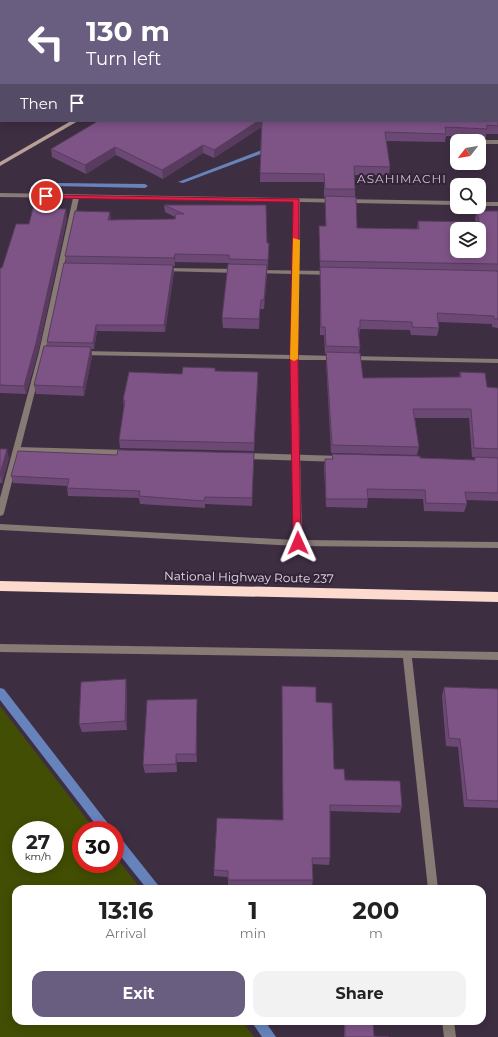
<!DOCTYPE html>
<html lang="en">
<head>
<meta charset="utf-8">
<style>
  :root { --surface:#fff; --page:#f2f2f2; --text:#222; --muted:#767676; --accent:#6a5e80 }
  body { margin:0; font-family:Montserrat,sans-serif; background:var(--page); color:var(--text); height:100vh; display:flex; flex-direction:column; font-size:15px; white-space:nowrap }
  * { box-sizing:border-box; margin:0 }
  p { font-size:13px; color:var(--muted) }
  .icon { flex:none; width:22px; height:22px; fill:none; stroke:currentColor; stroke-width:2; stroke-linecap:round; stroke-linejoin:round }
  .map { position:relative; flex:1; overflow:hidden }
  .drawer { position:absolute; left:12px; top:885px; width:474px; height:140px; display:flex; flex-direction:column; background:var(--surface); border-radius:12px; box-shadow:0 2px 10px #0003 }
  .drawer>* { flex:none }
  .guide { position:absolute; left:0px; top:0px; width:498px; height:122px; box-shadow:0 2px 10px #0003; background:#6a5e80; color:#fff; overflow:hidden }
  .needle { width:26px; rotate:239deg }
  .buttons { position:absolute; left:450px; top:134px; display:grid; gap:8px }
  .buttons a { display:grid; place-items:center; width:36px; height:36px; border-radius:8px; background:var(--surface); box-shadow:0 2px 10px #0003; font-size:20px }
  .speed { position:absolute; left:12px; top:821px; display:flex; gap:8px; font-size:20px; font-weight:700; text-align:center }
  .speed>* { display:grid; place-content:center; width:52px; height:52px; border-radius:50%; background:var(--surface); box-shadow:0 2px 10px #0003; line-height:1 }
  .speed small { font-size:10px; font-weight:400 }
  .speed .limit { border:6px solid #d22; background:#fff; color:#111 }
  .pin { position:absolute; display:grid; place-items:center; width:34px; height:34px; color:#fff; margin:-17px; border:2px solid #fff; border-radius:50%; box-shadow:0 1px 4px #0007 }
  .me { position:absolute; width:44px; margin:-22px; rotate:359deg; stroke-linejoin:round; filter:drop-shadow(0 0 3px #0008) }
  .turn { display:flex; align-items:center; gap:14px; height:84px; padding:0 20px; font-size:18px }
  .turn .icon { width:52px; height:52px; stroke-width:2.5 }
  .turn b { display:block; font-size:28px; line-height:34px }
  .then { display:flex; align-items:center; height:38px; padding:0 20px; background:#0003; gap:8px; font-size:15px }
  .eta { display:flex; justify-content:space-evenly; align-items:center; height:68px; text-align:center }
  .eta b { font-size:24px; font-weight:700; line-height:28px }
  .primary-button { display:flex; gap:8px; margin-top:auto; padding:8px 20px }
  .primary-button a { flex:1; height:46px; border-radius:12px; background:var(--accent); color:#fff; font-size:16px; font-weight:700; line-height:46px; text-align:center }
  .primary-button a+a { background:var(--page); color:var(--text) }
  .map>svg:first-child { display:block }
  .green { fill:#424e04; fill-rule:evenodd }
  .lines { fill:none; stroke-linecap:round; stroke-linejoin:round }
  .stream { fill:#6783bc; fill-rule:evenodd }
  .lane { fill:#887a75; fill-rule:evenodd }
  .street { fill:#887a75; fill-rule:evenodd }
  .secondary { fill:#b7a199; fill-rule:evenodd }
  .highway { fill:#fcdace; fill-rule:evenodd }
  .rail { stroke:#d4cad7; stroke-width:2; stroke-dasharray:4.5 4.5; stroke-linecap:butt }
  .wall { fill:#6c4874 }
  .shaded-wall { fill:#583b5e }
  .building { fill:#7e5487; stroke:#583b5e; fill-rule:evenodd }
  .route { fill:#e11d48; stroke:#92132f }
  .slow { fill:#f59e0b }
  .labels { text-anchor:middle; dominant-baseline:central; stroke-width:4; stroke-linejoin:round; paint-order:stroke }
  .far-quarter-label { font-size:12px; letter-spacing:1px; fill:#d2bfd8; stroke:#332438 }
  .street-label { font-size:12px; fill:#e5dbe8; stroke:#332438 }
</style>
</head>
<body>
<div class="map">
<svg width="498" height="1037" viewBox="0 0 498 1037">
  <rect width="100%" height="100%" fill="#3e2e42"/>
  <path class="green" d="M0,706l95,124h-14v34h34v-8l26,33h-125v132h226l12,16h-254zM21,830h34v34h-34z"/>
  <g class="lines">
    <path class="stream" d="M272,146l3,2 -1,1 -91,34 -5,-1z
      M56,183l89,1 3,2 -3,2 -91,-2 -1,-1z
      M0,688l4,1 109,141h-13l-100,-130z
      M115,835l4,1 39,49 2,4h-13l-32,-40z
      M251,1021h14l11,16h-14z"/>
    <path class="lane" d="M189,0h6l-6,1z
      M1,98v4l-1,1v-4z
      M479,140h19v4h-19v-3h-2z
      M164,268l74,1 3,2 -3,2 -76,-2v-2z
      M257,270l73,1 3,2 -3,2 -75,-2v-2z
      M17,447l110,3 4,3 -4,3 -110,-3 -4,-3z
      M243,453l98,3 4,3 -4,3 -98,-3 -4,-3z"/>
    <path class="street" d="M0,193l457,8v4l-157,-3 -2,153 37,1 3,2 -3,2h-37l4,180 196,2v6l-200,-2 -298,-16v-6l294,16 -3,-181 -210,-4 -3,-2 3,-2 210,4 3,-153 -215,-4 -34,154 -41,161 -1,2 -3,1v-18l39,-146 34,-154 -73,-1z
      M479,202h19v4h-19z
      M349,356l149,3v4l-147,-3 -3,-2z
      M0,644l498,8v8l-86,-2 26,231h-10l-25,-231 -403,-6z
      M442,1021h12l2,16h-12z"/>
    <path class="secondary" d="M286,0h6l-6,1z
      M71,121h7l-78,45v-4z"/>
    <path class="highway" d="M0,581l498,11v10l-498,-11z"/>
    <path class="rail" d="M113,1l2,-1"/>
  </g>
  <path class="wall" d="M345,0h153v134h-12v4l-40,-2 -1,6 -59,-1 4,26 -1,8h-35l1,14v7l2,32 60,1 1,-8 58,1 -1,-3 2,-8h21v117l-6,-1v-3l-54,-2 1,6 -2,8 -26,-1 -1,-5 -50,-1 -1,7h-1l2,11 -1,6 4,25 96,-1 1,-5 27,15 11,1v70l-26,-1 -3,-39h-54l4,29 -2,8 -86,-2 -5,-92v-7h-1l-1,-19h-4v-66l-1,-35v-8h7l-1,-22v-7h-1v-15h-64l1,-55 -47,31 -11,-5 -40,26 -47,-24 -30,19 -34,-17 -1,-8 47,-28h399v-120h-149z
    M164,205l103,38 2,8 -5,58h-4l-1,20 -36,-1 -1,-10 7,-55 -54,-1v4h-2l1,6 -9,60 -68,-1 -3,18h-3l1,7 -8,40 -48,-2 -2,-9 13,-39v-4l19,-79 -1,-7 46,-37v1l64,-1v-2l-10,-5z
    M67,218l-29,134 -12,42 -26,-1v1v-126h2l27,-44z
    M215,371l43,9 -4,71 -134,-3 -1,-8 5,-33 -1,-7 59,-26z
    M0,449l9,9 -7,25h-2z
    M254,453l-2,53 -47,-2v4l-65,-4 -1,-6 -71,-2 -1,-8v-2l-54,-3 -2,-7 106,-21z
    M332,454l142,6 1,-3 23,1v43l-32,-1 1,4 -3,8 -40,-1 -1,-12 -55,-1 -1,10 -41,-1 -2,-40 1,-8h7z
    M282,686l34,16 18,67 11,11 57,26 -2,7 -70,-2v47l-1,7 -17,-1 1,16 -1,6h-84v-9l-14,-1v-6l69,-50z
    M444,687l54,2v119l-34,-1 -6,-60 -12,-1 -4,-50z
    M127,688v42l-45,2 -3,-8z
    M197,699v63h-20v10l-32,1 -2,-8z
    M344,1021h29l1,15 15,1h-45z"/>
  <path class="shaded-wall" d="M258,121h4v6l-48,31v-8z
    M203,145v8l-40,26 -1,-9z
    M115,147l1,8 -30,19 -1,-9z
    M66,209l1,9 -29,134 -12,42 -2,-8z
    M110,212l1,7 -2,9 -1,-8z
    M175,254v12l-1,-8z
    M173,265l1,7 -9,60 -1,-7z
    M267,265v9l-3,35v-9z
    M96,325l1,6 -3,18 -1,-6z
    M91,347l1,9 -8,40 -1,-9z
    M258,372v8l-4,71v-8z
    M7,449l2,9 -7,25 -2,-9z
    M126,679l1,9v42l-2,-9z
    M197,699v63l-1,-8z
    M176,754l1,8v10l-1,-8z"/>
  <path class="building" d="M368,0h130v77l-1,4h1v45l-11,-1v4l-42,-2 1,7 -61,-2 5,35 -36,-1 1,23h-30l-1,-15 -64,-1 2,-52h235v-120h-126z
    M98,121h160l-44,29 -11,-5 -41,25 -47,-23 -30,18 -34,-16z
    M325,196l31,1 1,31 62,1 -1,-8 61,1 -2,-11h21v53l-178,-3 -1,-35h7zM457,229h22v22h-22z
    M164,205h102l1,38h2l-1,17 -39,-1v-4l-54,-1 -1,4 -109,-2 10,-45 35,1 -2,8 67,-1 1,-5h8z
    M33,208l33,1 -30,134 -12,43 -24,-1v-117h2l14,-44h13z
    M64,263l109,2 -9,60h-68l-3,18 -46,-1z
    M228,264l39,1 -3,35h-3l-2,19 -37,-1z
    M320,267l178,4v48h-4v-3l-57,-3 2,15 -27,-1v-5l-52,-2v8h-2l2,19 -34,-1 -1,-19h-4z
    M44,346l47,1 -8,40 -49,-2z
    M326,352l34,1 3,25 98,-1 -1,-5 25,1 2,14 11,1v61l-24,-1 -3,-39h-58l6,38 -87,-2z
    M183,367l32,1v3l43,1 -4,71 -135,-3 6,-40h-2l6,-28 53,2z
    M0,449h7l-7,25z
    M118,450l136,3 -2,45 -47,-1 -1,4 -65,-5 1,-5 -73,-3 2,-9 -58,-3 7,-25 99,4z
    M332,454l88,2v2l55,2v-3l23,1v35l-33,-1 2,12 -41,-1 -1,-13 -58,-1 1,10h-42l-1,-40h8z
    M126,679l-1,42 -46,3 2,-42z
    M282,686l34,1v15l16,1 2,66h10l1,11 55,1 2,25 -72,-1v53h-18l1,22h-85v-9l-14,-1 3,-52 66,2z
    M444,687l54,2v112l-31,-1 -7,-61 -11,-1z
    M197,699l-1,55h-20v10l-33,1 4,-65z
    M345,1021h28l1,15 15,1h-44z"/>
  <path class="route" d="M43,195l256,4 -1,158 3,189 -3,1 -5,-4 -3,-186 3,-155 -247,-4 -3,-1z"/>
  <path class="slow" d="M293,238l7,2 -2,119 -4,2 -4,-2z"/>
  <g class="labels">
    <g class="far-quarter-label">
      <text x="402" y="178">ASAHIMACHI</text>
    </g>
    <g class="street-label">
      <text transform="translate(249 577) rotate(1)">National Highway Route 237</text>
    </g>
  </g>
</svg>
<div class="buttons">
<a><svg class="needle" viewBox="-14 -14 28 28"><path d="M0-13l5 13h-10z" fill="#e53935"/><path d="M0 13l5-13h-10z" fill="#767676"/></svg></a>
<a><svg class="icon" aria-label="search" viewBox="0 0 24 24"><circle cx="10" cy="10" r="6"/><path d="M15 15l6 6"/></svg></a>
<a><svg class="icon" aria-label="layers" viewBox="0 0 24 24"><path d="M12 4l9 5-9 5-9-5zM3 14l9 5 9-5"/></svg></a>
</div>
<div class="speed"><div>27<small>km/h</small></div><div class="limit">30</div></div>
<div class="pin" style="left:46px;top:196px;background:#d93025"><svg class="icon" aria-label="arrive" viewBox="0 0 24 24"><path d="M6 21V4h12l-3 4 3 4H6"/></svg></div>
<svg class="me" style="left:298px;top:543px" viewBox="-20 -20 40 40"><path d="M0-17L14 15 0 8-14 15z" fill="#e11d48" stroke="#fff" stroke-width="4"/></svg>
<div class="guide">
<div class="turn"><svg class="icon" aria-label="left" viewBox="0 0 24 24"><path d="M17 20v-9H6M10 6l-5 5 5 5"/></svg><div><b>130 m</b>Turn left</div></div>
<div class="then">Then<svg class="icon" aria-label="arrive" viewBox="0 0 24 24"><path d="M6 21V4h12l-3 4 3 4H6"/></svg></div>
</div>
<section class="drawer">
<div class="eta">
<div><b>13:16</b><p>Arrival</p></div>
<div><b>1</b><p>min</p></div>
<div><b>200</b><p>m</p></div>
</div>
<div class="primary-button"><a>Exit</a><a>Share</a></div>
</section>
</div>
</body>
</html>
